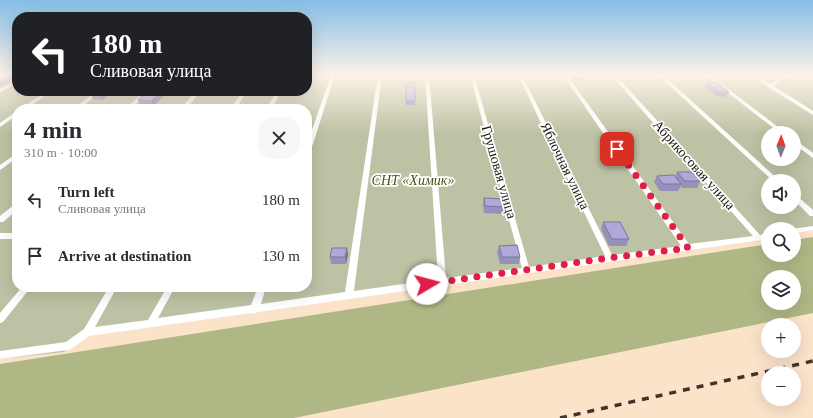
<!DOCTYPE html>
<html lang="en">
<head>
<meta charset="utf-8">
<style>
  :root { --surface:#fff; --page:#f7f7f7; --text:#2b2b33; --muted:#7c7c81 }
  body { margin:0; font-family:"Times New Roman",serif; background:var(--page); color:var(--text); height:100vh; display:flex; flex-direction:column; font-size:15px; white-space:nowrap }
  * { box-sizing:border-box; margin:0 }
  p { font-size:13px; color:var(--muted) }
  .icon { flex:none; width:22px; height:22px; fill:none; stroke:currentColor; stroke-width:2; stroke-linecap:round; stroke-linejoin:round }
  .map { position:relative; flex:1; overflow:hidden }
  .sheet { position:absolute; left:12px; top:104px; width:300px; height:188px; display:flex; flex-direction:column; background:var(--surface); border-radius:16px; box-shadow:0 4px 16px #0002 }
  .sheet>* { flex:none }
  .guide { position:absolute; left:12px; top:12px; width:300px; height:84px; border-radius:16px; box-shadow:0 4px 16px #0002; background:#202124; color:#fff; overflow:hidden }
  .needle { width:26px; rotate:1deg }
  .buttons { position:absolute; left:761px; top:126px; display:grid; gap:8px }
  .buttons a { display:grid; place-items:center; width:40px; height:40px; border-radius:50%; background:var(--surface); box-shadow:0 4px 16px #0002; font-size:20px }
  .pin { position:absolute; display:grid; place-items:center; width:34px; height:34px; color:#fff; margin:-17px; border-radius:8px; box-shadow:0 2px 6px #0006 }
  .me { position:absolute; width:44px; margin:-22px; rotate:82deg; stroke-linejoin:round; filter:drop-shadow(0 0 3px #0008) }
  .turn { display:flex; align-items:center; gap:14px; height:84px; padding:0 12px; font-size:18px }
  .turn .icon { width:52px; height:52px; stroke-width:2.5 }
  .turn b { display:block; font-size:28px; line-height:34px }
  .round { display:grid; place-items:center; flex:none; width:42px; height:42px; border-radius:16px; background:var(--page) }
  .overview { display:flex; align-items:center; justify-content:space-between; height:68px; padding:0 12px }
  h1 { font-size:24px; font-weight:800; line-height:30px }
  ul { padding:0; list-style:none }
  li { display:flex; align-items:center; gap:12px; height:56px; padding:0 12px }
  li div { flex:1 }
  li b { display:block; font-size:15px }
  li em { font-style:normal }
  .map>svg:first-child { display:block }
  .green { fill:#bcc2a3; fill-rule:evenodd }
  .forest { fill:#afb885; fill-rule:evenodd }
  .lines { fill:none; stroke-linecap:round; stroke-linejoin:round }
  .street { fill:#fff; fill-rule:evenodd }
  .rail { stroke:#3e3429; stroke-width:3.5; stroke-dasharray:7 7; stroke-linecap:butt }
  .wall { fill:#9691bb }
  .shaded-wall { fill:#7a7699 }
  .building { fill:#afa9da; stroke:#7a7699 }
  .route { stroke:#e11d48; stroke-width:7; stroke-dasharray:0 12.6 }
  .labels { text-anchor:middle; dominant-baseline:central; stroke-width:3.5; stroke-linejoin:round; paint-order:stroke }
  .street-label { font-size:14px; fill:#211910; stroke:#fff }
  .park-label { font-size:14px; font-style:italic; fill:#4b5219; stroke:#fff }
</style>
</head>
<body>
<div class="map">
<svg width="813" height="418" viewBox="0 0 813 418">
  <rect width="100%" height="100%" fill="#fbe3ca"/>
  <path class="green" d="M0,75h17v16h290v-16h506v153l-45,1v7l-681,96 -23,20 -64,7zM17,109h290v178h-290zM768,133h26v26h-26zM768,181h26v26h-26z"/>
  <path class="forest" d="M813,237v76l-519,105h-294v-54l768,-120v11h26v-15zM768,277h26v26h-26z"/>
  <g class="lines">
    <path class="street" d="M331,75h4l-25,78 -3,2v-11z
      M378,75h4l-28,216 84,-12 -13,-204h4l17,203 76,-10 -52,-193h4l55,192 76,-11 -87,-181h4l90,180 69,-9 -118,-171h4l122,169 64,-8 -142,-161h5l144,160 8,-2v6l-510,73 -4,2 -3,-1 -162,23 -18,13 -3,1 -68,9v-8l66,-9 18,-13 25,-42h8l-22,40 53,-7 19,-33h8l-17,31 93,-13 7,-18h8l-5,17 84,-12z
      M658,75h5l117,106h-7z
      M705,75h5l76,58h-6z
      M752,75h5l14,9 13,-9h5l-15,11 39,25v4l-45,-28z
      M17,80v3l-17,9v-3z
      M47,91h5l-26,18h-6z
      M97,91h5l-23,18h-6z
      M145,91h5l-19,18h-6z
      M196,91h5l-15,18h-6z
      M243,91h4l-11,18h-6z
      M277,91h4l-9,18h-6z
      M17,111v4l-17,12v-4z
      M794,139l19,14v5l-19,-14z
      M17,153v5l-17,12v-5z
      M794,194l2,1 17,15v6h-3l-16,-16z
      M15,204h2v6l-14,12h-3v-6z
      M813,226v4l-19,3v-4h-2z
      M0,233h17v6h-17z
      M22,287h9l-28,35 -3,1v-10z"/>
    <path class="rail" d="M560,418l253,-57"/>
  </g>
  <path class="wall" d="M568,75h11l2,3 -1,2h-7z
    M707,82l22,10 -3,5 -10,-1 -11,-10z
    M406,83h9v22h-9z
    M100,91l2,9h-9l-1,-3z
    M148,91h15l2,4 -12,11 -13,-1 -2,-5z
    M677,172l23,9 -3,7h-15l-1,-2 -3,5h-18l-6,-9 3,-6 18,1z
    M484,198l21,9 -1,7 -20,-1 -1,-8z
    M603,222l26,17 -3,7h-17l-8,-17z
    M499,246l21,11 -1,7h-19l-3,-11z
    M347,248l1,7 -2,9h-15l-1,-7z
    M117,287h32l-2,3h-28z"/>
  <path class="shaded-wall" d="M11,75h6v3l-17,9v-6z
    M110,91h5l-13,9 -1,-3z
    M161,91h2l2,4 -12,11 -2,-5z
    M309,188l1,7 -2,9 -1,-8z
    M347,248l1,7 -2,9 -1,-7z
    M145,287h4l-2,3z"/>
  <path class="building" d="M0,75h11l-11,6z
    M571,75h8l2,3h-8z
    M707,82h10l12,10h-11z
    M406,83h9v18h-9z
    M100,91h10l-9,6h-9z
    M148,91h13l-10,10 -13,-1z
    M677,172h15l8,9h-15z
    M674,175l7,9h-18l-6,-8z
    M307,188h2l-2,8z
    M484,198l20,1 1,8 -20,-1z
    M603,222h17l9,17h-17z
    M517,245l3,12h-18l-3,-11z
    M332,248h15l-2,9h-15z"/>
  <linearGradient id="sky" x2="0" y2="1"><stop stop-color="#85bee6"/><stop offset="0.56" stop-color="#fdf2e7"/><stop offset="1" stop-color="#fdf2e7" stop-opacity="0"/></linearGradient>
  <rect width="813" height="134" fill="url(#sky)"/>
  <g class="lines">
    <path class="route" d="M427,284l182,-26 79,-10 -71,-99"/>
  </g>
  <g class="labels">
    <g class="street-label">
      <text transform="translate(694 165) rotate(48)">Абрикосовая улица</text>
      <text transform="translate(565 166) rotate(64)">Яблочная улица</text>
      <text transform="translate(499 172) rotate(74)">Грушовая улица</text>
    </g>
    <g class="park-label">
      <text x="413" y="180">СНТ «Химик»</text>
    </g>
  </g>
</svg>
<div class="buttons">
<a><svg class="needle" viewBox="-14 -14 28 28"><path d="M0-13l5 13h-10z" fill="#e53935"/><path d="M0 13l5-13h-10z" fill="#7c7c81"/></svg></a>
<a><svg class="icon" aria-label="sound" viewBox="0 0 24 24"><path d="M4 9h4l5-4v14l-5-4H4zM17 9q2 3 0 6"/></svg></a>
<a><svg class="icon" aria-label="search" viewBox="0 0 24 24"><circle cx="10" cy="10" r="6"/><path d="M15 15l6 6"/></svg></a>
<a><svg class="icon" aria-label="layers" viewBox="0 0 24 24"><path d="M12 4l9 5-9 5-9-5zM3 14l9 5 9-5"/></svg></a>
<a>+</a>
<a>−</a>
</div>
<div class="pin" style="left:617px;top:149px;background:#d93025"><svg class="icon" aria-label="arrive" viewBox="0 0 24 24"><path d="M6 21V4h12l-3 4 3 4H6"/></svg></div>
<svg class="me" style="left:427px;top:284px" viewBox="-20 -20 40 40"><circle r="19" fill="#fff"/><path d="M0-13L10 11 0 6-10 11z" fill="#e11d48"/></svg>
<div class="guide">
<div class="turn"><svg class="icon" aria-label="left" viewBox="0 0 24 24"><path d="M17 20v-9H6M10 6l-5 5 5 5"/></svg><div><b>180 m</b>Сливовая улица</div></div>
</div>
<section class="sheet">
<div class="overview"><div><h1>4 min</h1><p>310 m · 10:00</p></div><a class="round"><svg class="icon" aria-label="close" viewBox="0 0 24 24"><path d="M6 6l12 12M18 6L6 18"/></svg></a></div>
<ul>
<li><svg class="icon" aria-label="left" viewBox="0 0 24 24"><path d="M17 20v-9H6M10 6l-5 5 5 5"/></svg><div><b>Turn left</b><p>Сливовая улица</p></div><em>180 m</em></li>
<li><svg class="icon" aria-label="arrive" viewBox="0 0 24 24"><path d="M6 21V4h12l-3 4 3 4H6"/></svg><div><b>Arrive at destination</b></div><em>130 m</em></li>
</ul>
</section>
</div>
</body>
</html>
